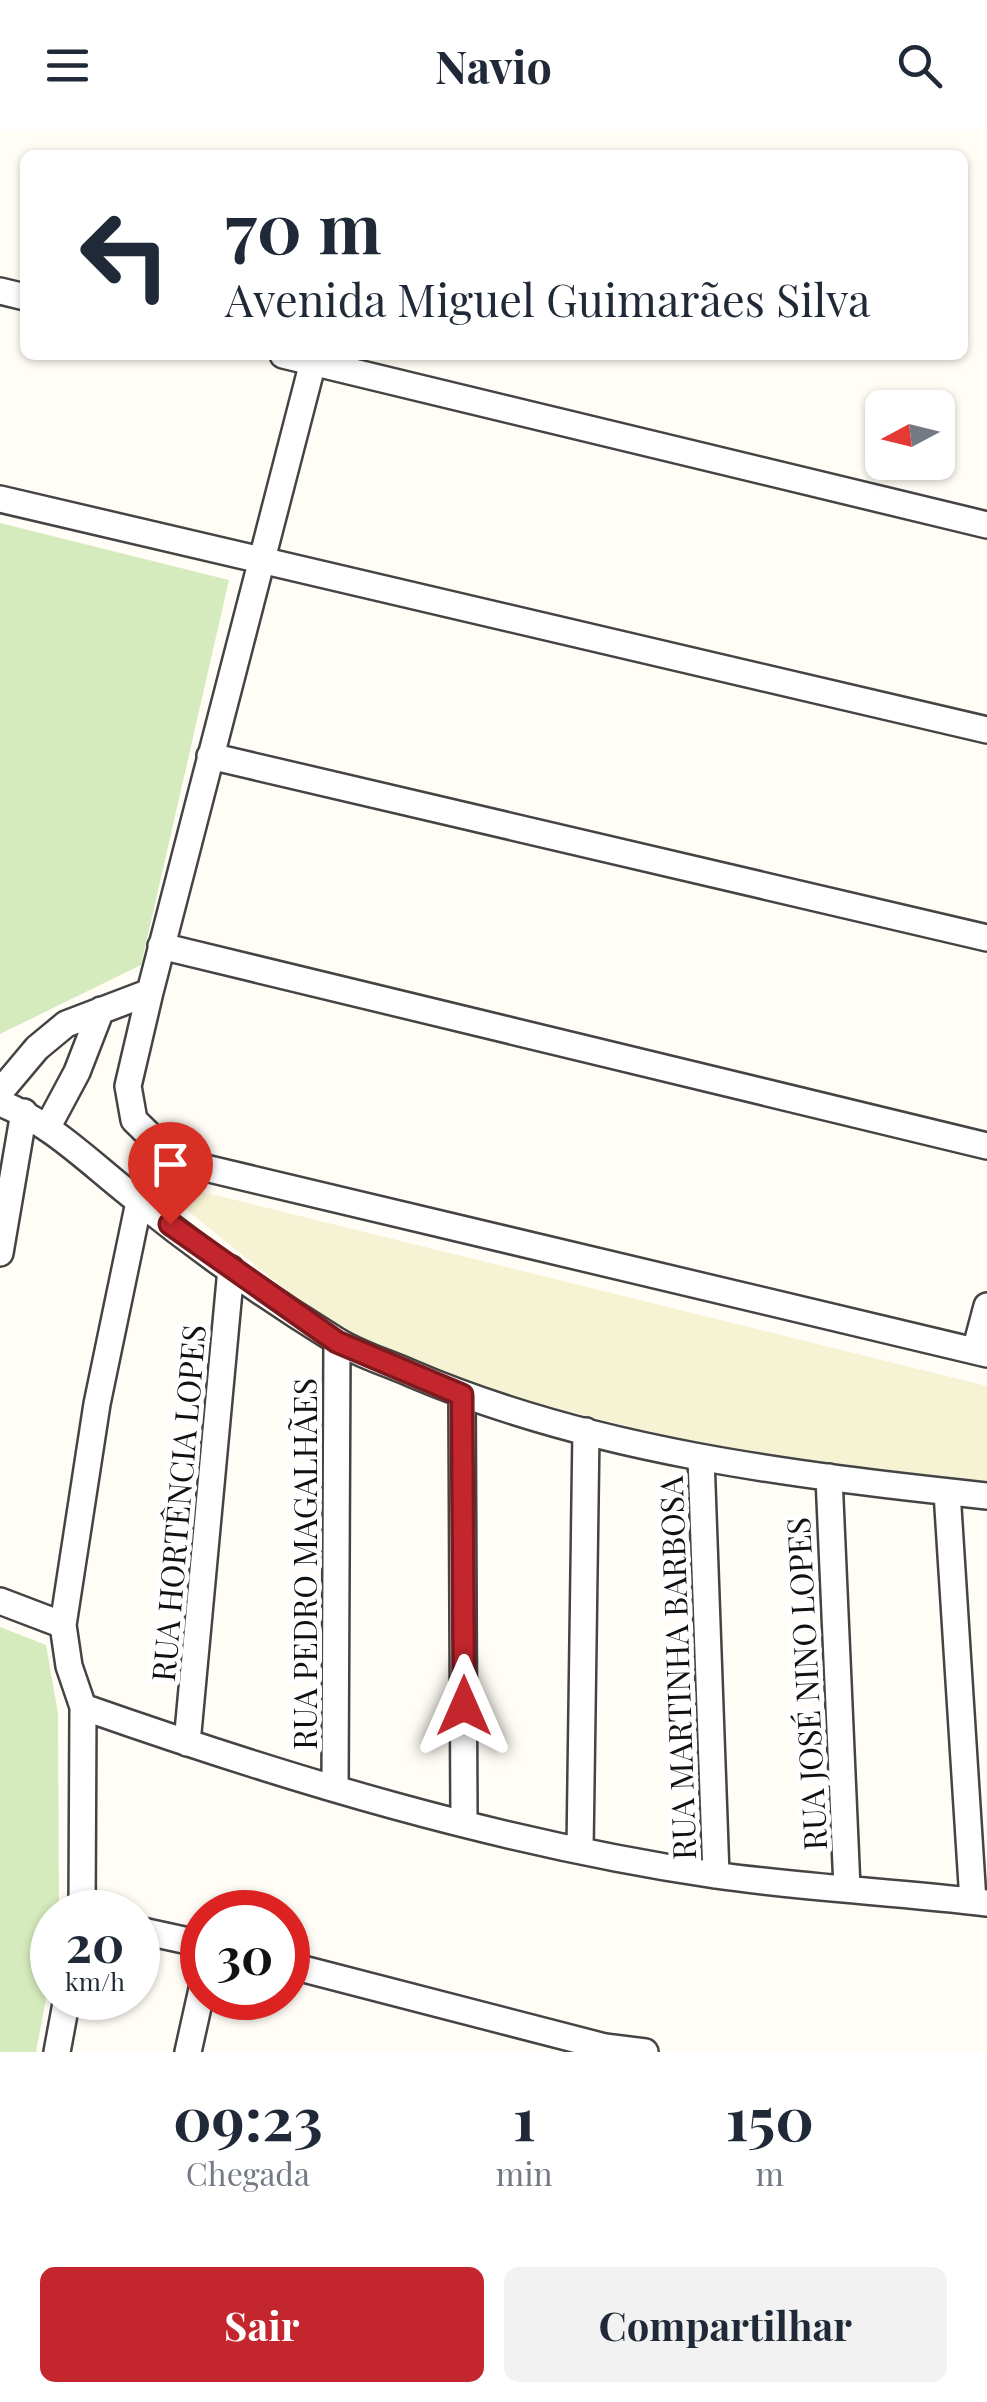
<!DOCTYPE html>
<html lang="pt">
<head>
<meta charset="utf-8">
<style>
  :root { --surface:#fff; --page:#f2f2f3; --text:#1f2937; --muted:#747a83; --accent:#c4262e }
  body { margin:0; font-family:"Playfair Display",serif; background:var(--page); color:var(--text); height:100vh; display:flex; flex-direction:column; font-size:38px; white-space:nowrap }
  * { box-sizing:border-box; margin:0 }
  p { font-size:32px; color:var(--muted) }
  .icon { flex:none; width:55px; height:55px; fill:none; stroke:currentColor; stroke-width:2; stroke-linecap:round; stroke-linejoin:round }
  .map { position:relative; height:1922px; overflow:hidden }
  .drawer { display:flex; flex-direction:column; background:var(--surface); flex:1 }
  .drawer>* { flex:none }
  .banner { position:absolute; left:20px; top:20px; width:948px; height:210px; border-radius:15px; box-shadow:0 2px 8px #0004; background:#fff; color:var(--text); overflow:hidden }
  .needle { width:65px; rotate:263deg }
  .buttons { position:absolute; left:865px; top:260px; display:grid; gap:20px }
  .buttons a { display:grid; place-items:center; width:90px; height:90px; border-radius:15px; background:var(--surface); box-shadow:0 2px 8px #0004; font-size:50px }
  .speed { position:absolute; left:30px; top:1760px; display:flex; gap:20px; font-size:50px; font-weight:700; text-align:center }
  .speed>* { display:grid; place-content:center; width:130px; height:130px; border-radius:50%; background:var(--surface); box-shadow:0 2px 8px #0004; line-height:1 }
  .speed small { font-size:25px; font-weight:400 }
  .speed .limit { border:15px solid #d22; background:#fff; color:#111 }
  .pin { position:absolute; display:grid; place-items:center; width:85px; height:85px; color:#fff; margin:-102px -42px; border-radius:50% 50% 50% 0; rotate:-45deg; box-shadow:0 0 10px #0007 }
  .pin .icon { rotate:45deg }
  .me { position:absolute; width:110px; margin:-55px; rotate:0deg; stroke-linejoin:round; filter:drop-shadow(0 0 8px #0008) }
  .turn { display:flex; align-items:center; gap:35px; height:210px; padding:0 40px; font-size:45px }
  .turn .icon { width:130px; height:130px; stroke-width:2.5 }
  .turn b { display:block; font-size:70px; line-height:85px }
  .eta { display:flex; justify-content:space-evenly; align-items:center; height:170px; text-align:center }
  .eta b { font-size:60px; font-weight:700; line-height:70px }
  .action { display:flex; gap:20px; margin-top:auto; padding:20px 40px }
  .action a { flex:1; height:115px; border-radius:15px; background:var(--accent); color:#fff; font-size:40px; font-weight:700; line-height:115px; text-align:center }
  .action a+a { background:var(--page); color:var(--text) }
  header { display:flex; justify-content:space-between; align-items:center; height:130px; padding:0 40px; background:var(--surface); font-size:45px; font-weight:700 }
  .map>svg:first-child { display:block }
  .farmland { fill:#f6f3d4 }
  .green { fill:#d5ebbd }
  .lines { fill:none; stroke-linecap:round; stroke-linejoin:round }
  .street-casing { stroke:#444; stroke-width:30 }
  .street { stroke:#fff; stroke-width:25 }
  .route-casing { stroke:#7f191e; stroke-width:25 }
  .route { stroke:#c4262e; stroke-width:18 }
  .labels { text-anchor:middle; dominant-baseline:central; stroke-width:10; stroke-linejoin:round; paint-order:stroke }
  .street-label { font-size:32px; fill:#111; stroke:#fff }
</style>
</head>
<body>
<header><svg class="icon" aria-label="menu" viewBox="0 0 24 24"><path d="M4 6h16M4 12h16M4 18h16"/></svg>Navio<svg class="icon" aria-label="search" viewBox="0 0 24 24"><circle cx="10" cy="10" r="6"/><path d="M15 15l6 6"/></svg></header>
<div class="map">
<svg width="987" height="1922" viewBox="0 0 987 1922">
  <rect width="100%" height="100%" fill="#fffdf5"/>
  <path class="farmland" d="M147,1048l840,208v96l-269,-33 -237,-60 -101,-39 -77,-46z"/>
  <path class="green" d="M0,393l229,57 -88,385 -141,69z
    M0,1497l46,18 12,68 1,199h-7v55l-16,85h-36z"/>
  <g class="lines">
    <g class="street-casing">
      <path id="street" d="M0,161l25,6
        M283,225l704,170
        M313,232l-163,630 -22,94 6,34 42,41 811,193
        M0,369l987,231
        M210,626l777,182
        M161,816l826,200
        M0,962l37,-44 29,-24 84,-32
        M0,973c52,20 92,62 136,96 62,50 130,98 198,140 23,15 51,23 76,34 182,78 382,102 577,123
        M47,998l30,-56 24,-62
        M0,1123l24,-141
        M975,1221l12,-45
        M462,1265l2,427
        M701,1328l15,417
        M829,1347l18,411
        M947,1362l26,409
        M0,1471l63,24
        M83,1577c205,72 417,136 632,168 90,13 182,17 272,28
        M187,1613l44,-474
        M335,1658l2,-446
        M580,1720l6,-419
        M82,1782l1,-205 -14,-41 -6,-41 34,-221 42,-202
        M138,1800l64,14
        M288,1835l317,82 40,5
        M57,1922l10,-54
        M188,1922l14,-63"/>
    </g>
    <use href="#street" class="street"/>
  </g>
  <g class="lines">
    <g class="route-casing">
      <path id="route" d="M170,1094l167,118 125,53 2,311"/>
    </g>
    <use href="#route" class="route"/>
  </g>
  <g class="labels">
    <g class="street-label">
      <text transform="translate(177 1373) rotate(-85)">RUA HORTÊNCIA LOPES</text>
      <text transform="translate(303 1434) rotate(-90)">RUA PEDRO MAGALHÃES</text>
      <text transform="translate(676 1538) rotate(-92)">RUA MARTINHA BARBOSA</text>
      <text transform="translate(805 1554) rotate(-93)">RUA JOSÉ NINO LOPES</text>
    </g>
  </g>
</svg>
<div class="buttons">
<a><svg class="needle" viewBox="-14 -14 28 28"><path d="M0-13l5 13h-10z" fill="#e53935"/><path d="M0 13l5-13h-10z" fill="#747a83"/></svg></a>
</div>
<div class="speed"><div>20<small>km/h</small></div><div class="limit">30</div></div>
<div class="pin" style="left:170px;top:1094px;background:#d93025"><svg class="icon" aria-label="arrive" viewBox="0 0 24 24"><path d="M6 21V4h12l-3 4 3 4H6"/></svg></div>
<svg class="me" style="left:464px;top:1576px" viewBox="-20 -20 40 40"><path d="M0-17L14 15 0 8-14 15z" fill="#c4262e" stroke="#fff" stroke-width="4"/></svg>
<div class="banner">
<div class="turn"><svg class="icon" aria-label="left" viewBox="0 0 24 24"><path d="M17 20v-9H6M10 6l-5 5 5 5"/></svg><div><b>70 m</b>Avenida Miguel Guimarães Silva</div></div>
</div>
</div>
<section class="drawer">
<div class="eta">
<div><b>09:23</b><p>Chegada</p></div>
<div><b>1</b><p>min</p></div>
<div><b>150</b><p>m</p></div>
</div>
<div class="action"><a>Sair</a><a>Compartilhar</a></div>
</section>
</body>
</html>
